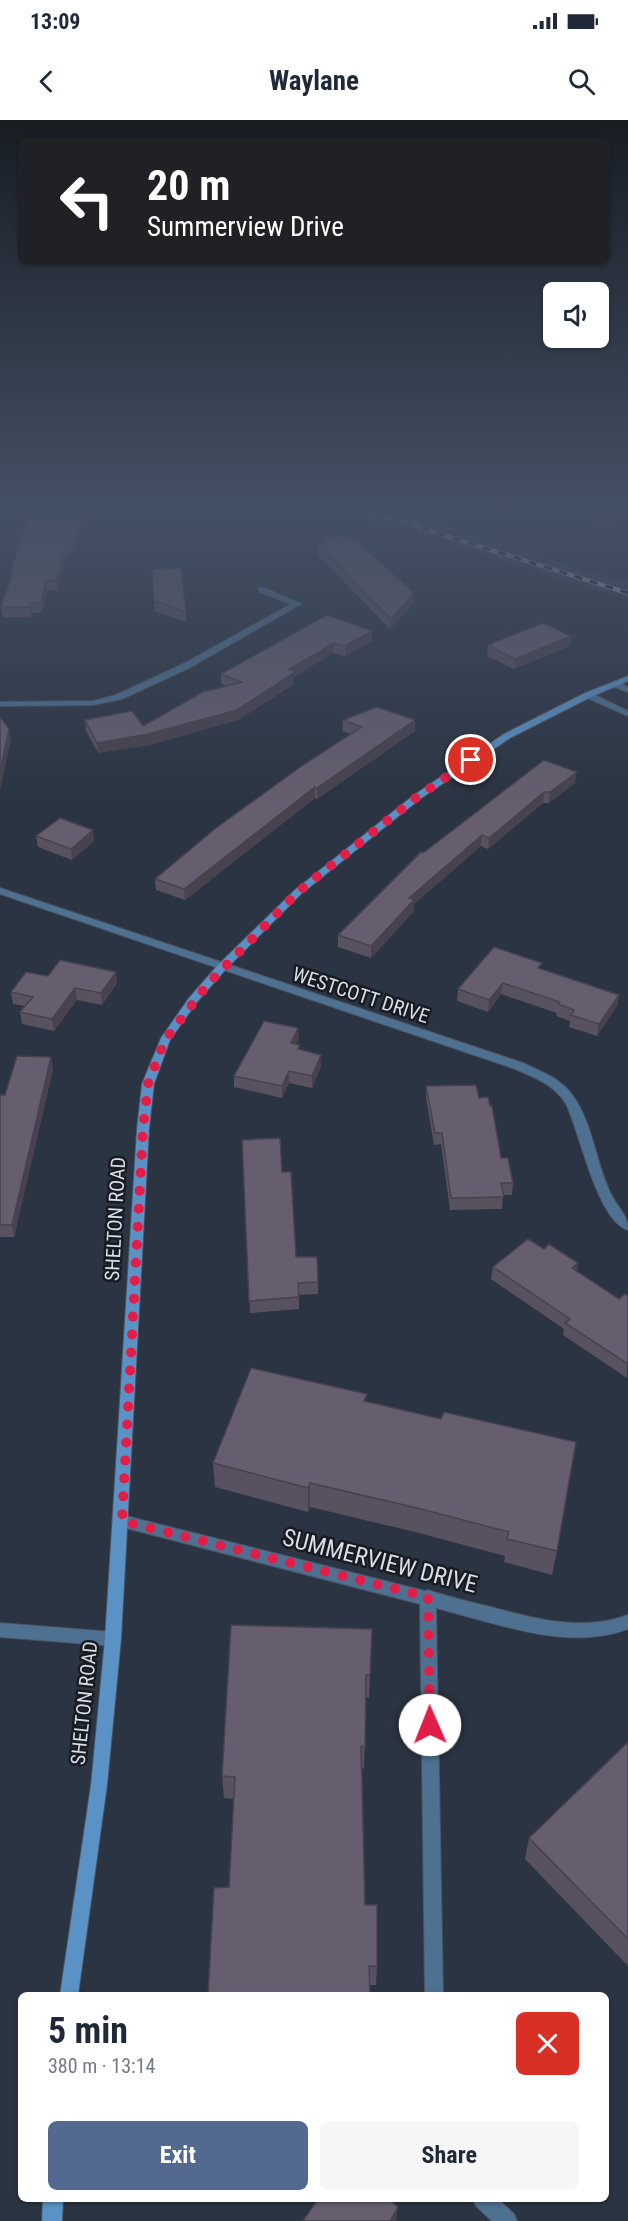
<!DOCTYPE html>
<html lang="en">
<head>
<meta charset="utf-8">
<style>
  :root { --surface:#fff; --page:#f6f6f7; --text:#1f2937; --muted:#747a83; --accent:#546990 }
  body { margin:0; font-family:"Roboto Condensed",sans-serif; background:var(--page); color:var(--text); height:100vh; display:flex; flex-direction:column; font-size:22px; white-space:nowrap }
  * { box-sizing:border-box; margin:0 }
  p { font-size:20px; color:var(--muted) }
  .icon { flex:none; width:33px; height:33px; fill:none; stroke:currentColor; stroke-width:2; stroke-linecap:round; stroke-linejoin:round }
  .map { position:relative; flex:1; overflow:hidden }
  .panel { position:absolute; left:18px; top:1872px; width:591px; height:210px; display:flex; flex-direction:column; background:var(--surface); border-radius:9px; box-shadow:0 2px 4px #0004 }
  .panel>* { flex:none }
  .top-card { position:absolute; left:18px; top:18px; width:592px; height:126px; border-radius:9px; box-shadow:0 2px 4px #0004; background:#202124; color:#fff; overflow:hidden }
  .fabs { position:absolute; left:543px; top:162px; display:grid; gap:12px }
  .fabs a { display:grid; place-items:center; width:66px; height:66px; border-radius:9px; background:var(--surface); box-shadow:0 2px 4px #0004; font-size:30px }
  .pin { position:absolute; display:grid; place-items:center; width:51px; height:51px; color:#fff; margin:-26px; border:3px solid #fff; border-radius:50%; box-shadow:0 2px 6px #0007 }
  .me { position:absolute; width:66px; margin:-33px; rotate:359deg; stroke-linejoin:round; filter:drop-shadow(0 0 4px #0008) }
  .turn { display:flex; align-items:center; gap:21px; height:126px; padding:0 30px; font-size:27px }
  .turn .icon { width:78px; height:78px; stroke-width:2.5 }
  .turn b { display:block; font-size:42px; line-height:51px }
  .round { display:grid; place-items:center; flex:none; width:63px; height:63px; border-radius:9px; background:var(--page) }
  .head { display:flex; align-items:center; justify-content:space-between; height:102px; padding:0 30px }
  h1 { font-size:36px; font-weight:700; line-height:45px }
  .cta { display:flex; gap:12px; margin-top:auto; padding:12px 30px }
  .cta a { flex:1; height:69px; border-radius:9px; background:var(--accent); color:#fff; font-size:24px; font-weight:700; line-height:69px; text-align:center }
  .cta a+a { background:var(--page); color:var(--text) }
  .status { display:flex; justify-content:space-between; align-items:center; height:42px; padding:0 30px; background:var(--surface); direction:ltr }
  .status svg { height:16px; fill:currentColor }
  header { display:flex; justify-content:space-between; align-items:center; height:78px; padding:0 30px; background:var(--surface); font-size:27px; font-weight:700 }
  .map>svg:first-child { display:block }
  .built { fill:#344152 }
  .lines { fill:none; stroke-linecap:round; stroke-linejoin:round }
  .street-casing { stroke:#4a5360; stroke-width:2 }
  .secondary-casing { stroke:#4a5360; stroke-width:2 }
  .street { fill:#4e7091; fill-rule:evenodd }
  .secondary { fill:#5a92c6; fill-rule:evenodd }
  .rail-casing { stroke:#959ca7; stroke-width:4.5 }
  .rail { stroke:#181c22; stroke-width:3; stroke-dasharray:8; stroke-linecap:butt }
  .wall { fill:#58515f }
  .shaded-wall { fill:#47424d }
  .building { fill:#665e6e; stroke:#47424d; stroke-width:1.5 }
  .route { stroke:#e11d48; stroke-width:10; stroke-dasharray:0 18 }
  .labels { text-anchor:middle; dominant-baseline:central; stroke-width:5; stroke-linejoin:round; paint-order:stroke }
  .street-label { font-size:20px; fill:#d8dee7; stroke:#181c22 }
  .near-street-label { font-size:24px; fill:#d8dee7; stroke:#181c22 }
</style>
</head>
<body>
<div class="status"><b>13:09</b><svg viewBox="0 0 49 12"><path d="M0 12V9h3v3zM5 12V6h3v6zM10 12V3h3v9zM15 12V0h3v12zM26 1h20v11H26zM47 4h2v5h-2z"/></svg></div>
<header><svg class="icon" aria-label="back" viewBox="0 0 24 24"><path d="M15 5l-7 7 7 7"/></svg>Waylane<svg class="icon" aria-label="search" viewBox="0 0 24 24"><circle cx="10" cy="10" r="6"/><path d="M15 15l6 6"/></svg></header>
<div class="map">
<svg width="628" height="2101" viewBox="0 0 628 2101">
  <rect width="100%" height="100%" fill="#2b3442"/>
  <path class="built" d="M338,389h51l239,74v17z"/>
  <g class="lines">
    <g class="street-casing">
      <path id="street" d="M259,468h6l36,16 -110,63 -69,32 -29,6 -93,1v-4l93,-1 23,-6 69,-32 106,-59 -32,-12z
        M612,562h6l10,5v5l-16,-6z
        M585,573h6l37,18v5l-43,-19z
        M0,768l523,175c16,8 35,14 47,29 22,27 25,67 39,98 7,17 19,23 19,40 -31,-9 -48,-98 -62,-126 -11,-19 -32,-27 -51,-35l-515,-175z
        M122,1395l303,76 3,-1c20,7 42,12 63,17 45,12 91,25 137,8v14c-61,23 -132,-6 -192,-21l7,387h-18l-5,-391 -298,-77 -5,-1 -2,-5 2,-5z
        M0,1503l113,9 6,2 2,5 -2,5 -6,2 -113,-9z
        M473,2079h25l16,15 3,7h-25l-16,-15z"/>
    </g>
    <g class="secondary-casing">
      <path id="secondary" d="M628,556v5l-37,16 -81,41 -90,61 -119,95 -75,75 -29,33 -27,38 -16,44 -5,45 -28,510 -14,146 -29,210h-18l31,-210 14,-146 32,-510 5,-45 19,-46 28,-40 29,-33 77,-75 119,-95 90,-61 81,-41z
        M43,2079h20l-1,22h-20z"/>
    </g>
    <use href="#street" class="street"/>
    <use href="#secondary" class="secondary"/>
    <g class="rail-casing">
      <path id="rail" d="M361,389l267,84"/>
    </g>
    <use href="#rail" class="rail"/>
  </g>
  <path class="wall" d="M35,389h55l-14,44h-8l-11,38 -10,-1 -5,23h-10l-1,4h-28l-2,-10 11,-32 -1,-6z
    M553,389h75l-24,14z
    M318,425l96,58 -24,26 -72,-74z
    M154,481l32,11v10l-32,-11z
    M372,511v10l-27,15 -12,-3 -39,24v7l-56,36 -89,25 -51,8 -12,-22 -1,-11 58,6 83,-40 -5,-2v-10z
    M571,516l-1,10 -56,23 -27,-13 1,-11z
    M343,600l72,11 -98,68 -2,-1 -130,102 -29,-10 -1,-11 196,-145 -9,-3z
    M544,640l31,23 -26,20h-6l-55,46 -7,-3 -67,58v7l-43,47 -33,-11v-12l85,-82z
    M36,716l58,5 -22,19 -34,-13z
    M541,849l78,26 -2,11 -20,30 -28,-9 1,-6 -14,-5 1,-3 -56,-19 -13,18 -31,-11 1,-12z
    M48,856l69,7 -15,22 -25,-5 -23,31 -32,-7 -2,-12 5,-6 -12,-2 -2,-12z
    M299,919l-3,5 4,6 21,16 -9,22 -23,-5 -7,15 -48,-11v-11z
    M51,937l2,12 -39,168h-14v-142h5z
    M426,966l53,12 22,60 12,25 -1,12h-9l-1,14 -52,1 -9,-66 -7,1 -8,-47z
    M242,1020l40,32 14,85 22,25v12l-19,1v14l-49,4z
    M544,1129l34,14 -1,8 42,28 9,-3 -1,82 -64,-43 1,-6 -73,-50 2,-12z
    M366,1282l191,149 -5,24 -48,-13 1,-6 -90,-24 -105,-25 -2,5 -93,-25 -2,-24z
    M231,1505l139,50 -1,23 -3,-1 -2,72 -2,-1 3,137 12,61 -1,19h-7l-140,-98 5,-88 -10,-1 -2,-22z
    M628,1622v224l-103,-107 4,-21z"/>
  <path class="shaded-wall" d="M86,389h4l-14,44 -1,-9z
    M614,389h14l-24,14 1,-9z
    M67,424l1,9 -11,38 -1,-10z
    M46,460l1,10 -5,23 -1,-10z
    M414,473v10l-24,26 1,-10z
    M31,483l1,10 -1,4 -1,-10z
    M372,511v10l-27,15v-10z
    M571,516l-1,10 -56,23 1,-10z
    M334,523l-1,10 -39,24v7l-56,36 -89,25 -51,8 -1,-10 51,-9 140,-64z
    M415,600v11l-98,68v-11z
    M9,609l2,10 -11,52v-19z
    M577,652l-2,11 -26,20 1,-11z
    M315,667v11l-130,102 -1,-11z
    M544,672l-1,11 -55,46 1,-11z
    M93,710l1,11 -22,19 -1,-11z
    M482,715l-1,11 -67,58v7l-43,47v-12l38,-48z
    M116,852l1,11 -15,22 -1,-12z
    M503,863l-2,11 -13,18 1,-12z
    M75,868l2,12 -23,31 -2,-12z
    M619,875l-2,11 -20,30 2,-12z
    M298,908l1,11 -8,16v-12z
    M321,935v11l-9,22v-12z
    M51,937l2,12 -39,168 -2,-12z
    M289,951v12l-7,15v-12z
    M578,1143l-2,12 -4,-7z
    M310,1363v24l-2,5v-24z
    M398,2087l-2,14h-6z"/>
  <path class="building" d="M31,389h55l-11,35h-8l-11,37 -10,-1 -5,23h-10l-1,4h-29l13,-38h-3z
    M587,389h27l-9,5z
    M339,414l17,6 58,53 -23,26 -73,-74z
    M181,448l5,44 -32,-11 -2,-32z
    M327,495l45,16 -27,15 -11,-3 -46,27 4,-1 2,4 -57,37 -89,24 -51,9 -12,-23 47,-9 11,15 60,-34 39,-10 -21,-8z
    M543,503l28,13 -56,23 -27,-14z
    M377,587l38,13 -98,68 -2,-1 -131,102 -29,-10 61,-51 87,-63 59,-38 -19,-7z
    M0,597l9,12 -9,43z
    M544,640l33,12 -27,20h-6l-55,46 -7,-3 -73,63 5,2 -43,46 -33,-11 83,-83 2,1z
    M60,698l33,12 -22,19 -35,-13z
    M494,827l48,16 -4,5 81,27 -20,29 -28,-9 3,-5 -16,-6 2,-2 -57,-19 -14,17 -31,-11z
    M60,840l56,12 -15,21 -26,-5 -23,31 -32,-7 13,-15 -22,-5 15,-20 22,4z
    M264,901l34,7 -7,15 9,2 -2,4 23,6 -9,21 -23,-5 -7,15 -48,-10z
    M17,936l34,1 -39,168h-12v-130h5z
    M476,965l3,13 9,-1 2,9h2l9,52h7l5,25h-12l3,14 -53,1 -9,-65h-7l-9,-47z
    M280,1018l2,34h9l5,85h21l1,25 -20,1 1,14 -50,4 -7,-161z
    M528,1119l16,10 5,-5 29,19 -6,5 47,31 6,-5 3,2v68l-63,-41 5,-4 -77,-52z
    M251,1248l116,26 -3,7 77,18 3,-7 132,30 -19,109 -50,-12 2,-7 -92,-24 -107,-25 -2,5 -95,-25z
    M231,1505l141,4 -2,46h-4l-1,72 -4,-1 4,159h12v61h-8l1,29h-162l6,-107 15,-1 6,-110 -13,-1z
    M628,1622v197l-99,-101z
    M318,2079h71l9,8 -8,14h-87z"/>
  <linearGradient id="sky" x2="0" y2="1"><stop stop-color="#181d24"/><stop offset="0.57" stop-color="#445065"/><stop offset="1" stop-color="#445065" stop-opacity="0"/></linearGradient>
  <rect width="628" height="683" fill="url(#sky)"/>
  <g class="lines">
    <path class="route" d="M430,1605l-2,-128 -306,-76 21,-392 5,-45 17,-44 43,-56 90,-92 119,-95 54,-37"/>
  </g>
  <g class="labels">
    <g class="street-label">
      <text transform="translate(361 875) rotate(18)">WESTCOTT DRIVE</text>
      <text transform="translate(115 1099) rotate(-87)">SHELTON ROAD</text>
      <text transform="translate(84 1583) rotate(-84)">SHELTON ROAD</text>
    </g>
    <g class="near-street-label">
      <text transform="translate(380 1441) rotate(14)">SUMMERVIEW DRIVE</text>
    </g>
  </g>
</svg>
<div class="fabs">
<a><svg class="icon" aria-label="sound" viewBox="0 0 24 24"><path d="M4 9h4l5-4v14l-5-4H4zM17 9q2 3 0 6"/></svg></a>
</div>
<div class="pin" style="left:471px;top:640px;background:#d93025"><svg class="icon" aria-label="arrive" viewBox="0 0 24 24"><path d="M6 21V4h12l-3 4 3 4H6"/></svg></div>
<svg class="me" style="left:430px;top:1605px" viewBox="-20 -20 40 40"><circle r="19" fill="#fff"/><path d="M0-13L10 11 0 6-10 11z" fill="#e11d48"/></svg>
<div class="top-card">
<div class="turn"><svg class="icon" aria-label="left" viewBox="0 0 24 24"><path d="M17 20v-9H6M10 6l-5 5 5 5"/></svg><div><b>20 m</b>Summerview Drive</div></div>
</div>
<section class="panel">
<div class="head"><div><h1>5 min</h1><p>380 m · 13:14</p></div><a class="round" style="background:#d93025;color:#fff"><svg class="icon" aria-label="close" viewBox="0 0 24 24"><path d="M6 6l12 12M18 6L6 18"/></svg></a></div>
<div class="cta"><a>Exit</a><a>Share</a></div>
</section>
</div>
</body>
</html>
